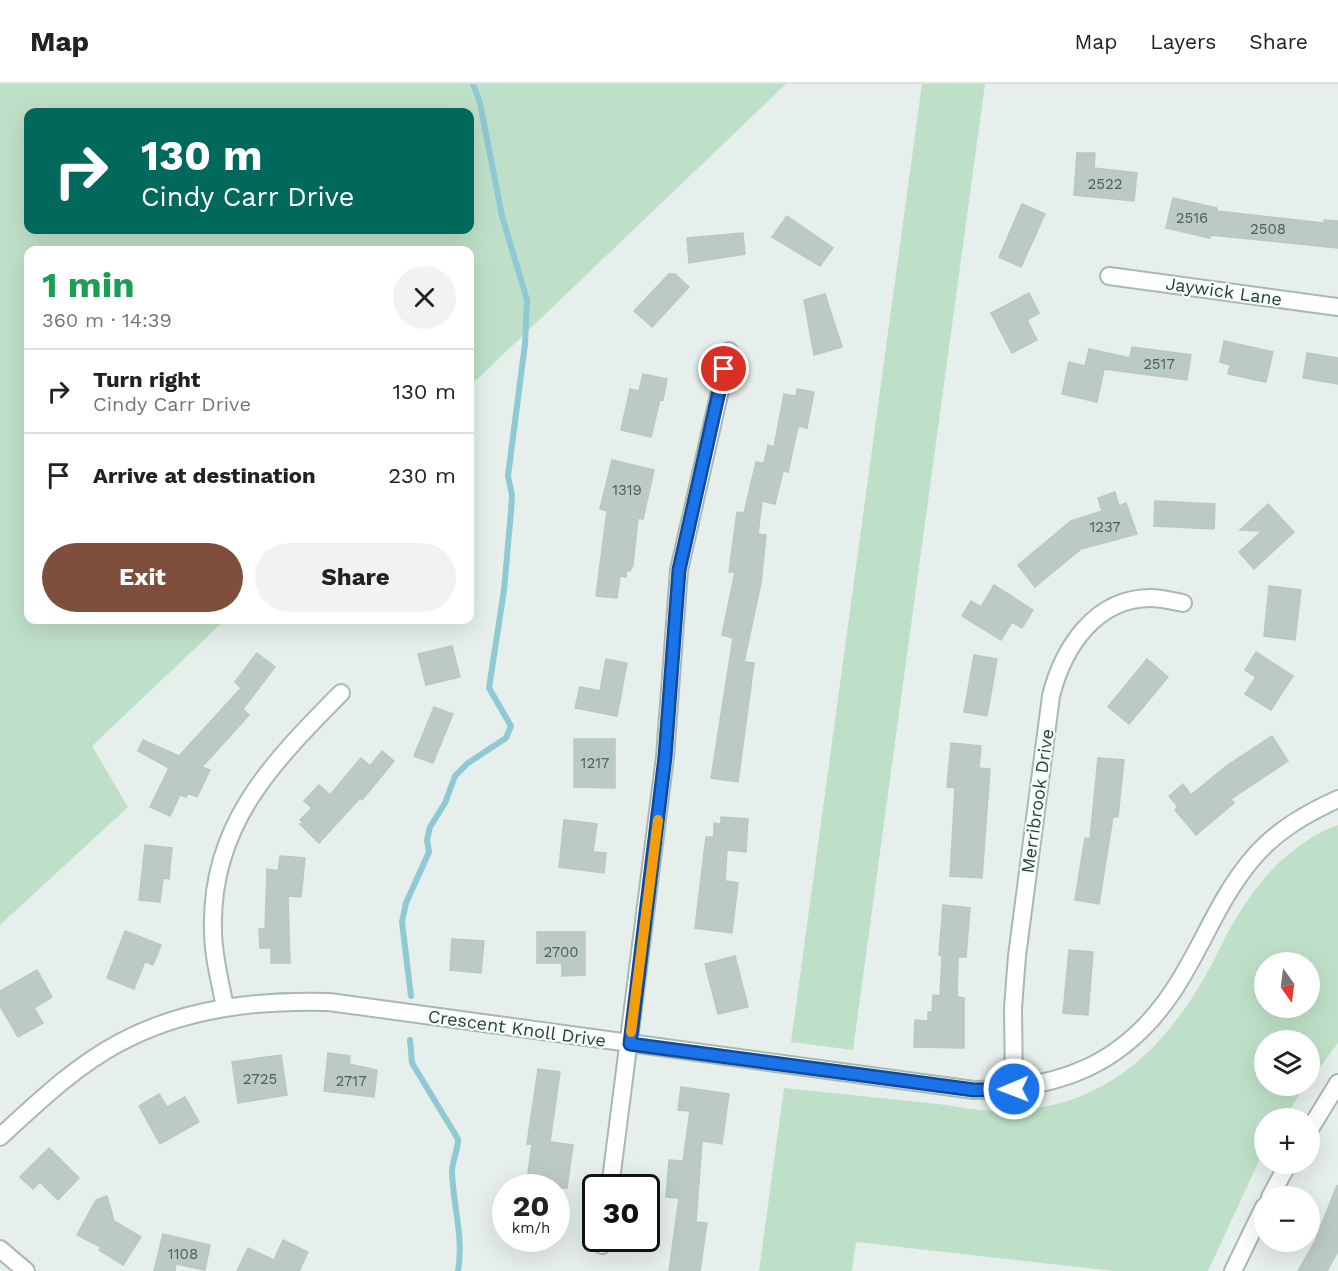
<!DOCTYPE html>
<html lang="en">
<head>
<meta charset="utf-8">
<style>
  :root { --surface:#fff; --page:#f2f2f2; --text:#222; --muted:#767676; --line:#e0e0e0; --accent:#804e3d }
  body { margin:0; font-family:"Work Sans",sans-serif; background:var(--page); color:var(--text); height:100vh; display:flex; flex-direction:column; font-size:22px; white-space:nowrap }
  * { box-sizing:border-box; margin:0 }
  p { font-size:20px; color:var(--muted) }
  .icon { flex:none; width:33px; height:33px; fill:none; stroke:currentColor; stroke-width:2; stroke-linecap:round; stroke-linejoin:round }
  .map { position:relative; flex:1; overflow:hidden }
  .sheet { position:absolute; left:24px; top:162px; width:450px; height:378px; display:flex; flex-direction:column; background:var(--surface); border-radius:12px; box-shadow:0 6px 24px #0002 }
  .sheet>* { flex:none }
  .guide { position:absolute; left:24px; top:24px; width:450px; height:126px; border-radius:12px; box-shadow:0 6px 24px #0002; background:#00695c; color:#fff; overflow:hidden }
  .needle { width:39px; rotate:166deg }
  .fabs { position:absolute; left:1254px; top:868px; display:grid; gap:12px }
  .fabs a { display:grid; place-items:center; width:66px; height:66px; border-radius:50%; background:var(--surface); box-shadow:0 6px 24px #0002; font-size:30px }
  .speed { position:absolute; left:492px; top:1090px; display:flex; gap:12px; font-size:30px; font-weight:700; text-align:center }
  .speed>* { display:grid; place-content:center; width:78px; height:78px; border-radius:50%; background:var(--surface); box-shadow:0 6px 24px #0002; line-height:1 }
  .speed small { font-size:15px; font-weight:400 }
  .speed .limit { border:3px solid #111; border-radius:9px; background:#fff; color:#111 }
  .pin { position:absolute; display:grid; place-items:center; width:51px; height:51px; color:#fff; margin:-26px; border:3px solid #fff; border-radius:50%; box-shadow:0 2px 6px #0007 }
  .me { position:absolute; width:66px; margin:-33px; rotate:269deg; stroke-linejoin:round; filter:drop-shadow(0 0 4px #0008) }
  .turn { display:flex; align-items:center; gap:21px; height:126px; padding:0 18px; font-size:27px }
  .turn .icon { width:78px; height:78px; stroke-width:2.5 }
  .turn b { display:block; font-size:42px; line-height:51px }
  .round { display:grid; place-items:center; flex:none; width:63px; height:63px; border-radius:32px; background:var(--page) }
  .overview { display:flex; align-items:center; justify-content:space-between; height:102px; padding:0 18px }
  h1 { font-size:36px; font-weight:700; line-height:45px; color:#1e9e55 }
  .action { display:flex; gap:12px; margin-top:auto; padding:12px 18px }
  .action a { flex:1; height:69px; border-radius:36px; background:var(--accent); color:#fff; font-size:24px; font-weight:700; line-height:69px; text-align:center }
  .action a+a { background:var(--page); color:var(--text) }
  ul { padding:0; list-style:none }
  li { display:flex; align-items:center; gap:18px; height:84px; padding:0 18px; border-top:2px solid var(--line) }
  li div { flex:1 }
  li b { display:block; font-size:22px }
  li em { font-style:normal }
  header { display:flex; align-items:center; gap:36px; box-sizing:border-box; height:84px; padding:0 30px; background:var(--surface); border-bottom:2px solid var(--line) }
  header strong { font-size:28px }
  nav { display:flex; gap:33px; margin-inline-start:auto; font-size:21px }
  .map>svg:first-child { display:block }
  .green { fill:#bfe0c8; fill-rule:evenodd }
  .lines { fill:none; stroke-linecap:round; stroke-linejoin:round }
  .stream { stroke:#8ec9d4; stroke-width:6 }
  .building { fill:#bbcac4; stroke:#b8c9c2; stroke-width:1.5 }
  .minor-casing { stroke:#a8b8b2; stroke-width:20 }
  .minor { stroke:#fff; stroke-width:16 }
  .route-casing { stroke:#114b97; stroke-width:15 }
  .route { stroke:#1a73e8; stroke-width:10 }
  .slow { stroke:#f59e0b; stroke-width:10 }
  .labels { text-anchor:middle; dominant-baseline:central; stroke-width:4.5; stroke-linejoin:round; paint-order:stroke }
  .number-label { font-size:15px; fill:#4a645c }
  .street-label { font-size:18px; fill:#24423a; stroke:#f7fbf9 }
</style>
</head>
<body>
<header>
<strong>Map</strong>
<nav><a>Map</a><a>Layers</a><a>Share</a></nav>
</header>
<div class="map">
<svg width="1338" height="1187" viewBox="0 0 1338 1187">
  <rect width="100%" height="100%" fill="#e6efeb"/>
  <path class="green" d="M0,0h786l-316,302v-136h-442v370h197l-133,126 36,61 -128,118zM28,28h442v118h-442z
    M922,0h63l-132,966 -62,-8z
    M1338,741v218l-28,37v-39h-46v45h41l-21,33h-20v31l-56,121h-95l-257,-29 -4,29h-93l25,-183c52,5 103,11 154,16 24,3 50,9 73,7 106,-5 167,-77 210,-165 26,-52 61,-100 117,-121zM1264,879h46v45h-46z"/>
  <g class="lines">
    <path class="stream" d="M411,912l-9,-74 4,-19 23,-51 -2,-12 3,-13 15,-24 10,-27 13,-13 38,-25 5,-12 -22,-38 15,-98 7,-79 1,-16 -4,-19 17,-132 2,-44 -25,-84 -22,-113 -7,-19
      M410,956l2,23 46,76c0,12 -6,22 -6,33 1,33 12,66 6,99"/>
  </g>
  <path class="building" d="M1077,69h18l-1,15 43,5 -3,28 -60,-6z
    M1173,114l44,10v3l107,12v-3l14,1v27l-127,-13 -1,3 -44,-10z
    M1022,120l23,10 -24,53 -22,-10z
    M787,132l46,32 -13,18 -48,-29z
    M743,149l2,21 -56,9 -2,-25z
    M669,190h6l14,13 -37,40 -18,-16z
    M1029,209l10,20 -12,7 10,20 -25,13 -21,-40z
    M825,210l17,53 -28,8 -10,-55z
    M1224,257l49,11 -7,30 -38,-8 2,-9 -10,-3z
    M1132,263l59,8 -4,25 -83,-11 -7,33 -35,-8 7,-32 16,4 4,-17 41,9z
    M1307,269l31,5v26l-35,-6z
    M643,290l24,5 -4,21 -3,-1 -9,38 -30,-7 9,-41 9,2z
    M797,305l17,3 -7,36 -9,-2 -10,46 -5,-1 -8,33 -13,-3 -4,33 8,1 -5,48 -17,79 10,1 -16,119 -27,-4 22,-140 -11,-3 13,-63h-6l8,-60 7,1 12,-51 8,1 4,-18 6,2 10,-53 12,2z
    M612,376l42,10 -11,49 -5,-1 -5,47 -3,6 -3,-1 -1,7 -6,-1 -3,22 -21,-2 11,-85 -7,-2z
    M1115,408l4,14 7,-3 11,31 -56,15 -46,38 -17,-22 53,-44 31,-10 -4,-13z
    M1155,417l60,3 -1,25 -60,-3z
    M1268,420l26,28 -40,37 -15,-17 23,-21 -22,-1z
    M994,501l39,25 -11,18 -10,-6 -11,18 -39,-24 9,-15 10,6z
    M1269,502l32,4 -6,50 -31,-4z
    M452,562l8,31 -34,8 -8,-31z
    M1256,568l37,24 -22,34 -26,-16 11,-17 -11,-7z
    M257,569l18,14 -32,42 6,6 -47,52 8,3 -13,27 -9,-4 -2,4 -6,-2 -10,21 -20,-9 19,-39 -31,-17 5,-11 36,16 62,-68 -6,-6z
    M974,571l23,4 -10,57 -23,-4z
    M606,575l21,4 -10,53 -42,-8 5,-21 20,4z
    M1147,575l21,18 -39,47 -21,-17z
    M434,623l19,7 -20,49 -19,-7z
    M1272,652l16,25 -57,38 3,4 -38,32 -21,-25 3,-3 -9,-11 14,-12 8,11 34,-28z
    M574,655h41v49l-41,-1z
    M951,659l30,3 -2,22 11,1 -8,109 -32,-2 5,-88 -8,-1z
    M382,667l12,10 -32,39 -2,-2 -41,45 -19,-19 3,-2 -3,-2 12,-12 -8,-7 15,-16 11,10 31,-37 9,8z
    M1098,674l26,2 -6,57h-5l-14,87 -24,-4 10,-62 5,1z
    M721,733l27,2 -2,33 -19,-2 -2,31 13,2 -6,50 -37,-5 11,-91h8v-14l7,1z
    M564,736l33,4 -4,28 13,1 -2,20 -45,-6z
    M145,761l27,3 -3,31 -6,-1 -3,24 -21,-2z
    M280,772l25,2 -4,39 -13,-1 2,67h-19v-15h-11l-1,-19h6l2,-60 11,2z
    M943,821l27,3 -4,49h-8l-1,40 7,1v50l-50,-1 1,-27 13,1v-9h4l1,-17 7,1 2,-40 -3,-1z
    M125,847l36,14 -8,20 -8,-4 -11,28 -27,-11z
    M537,848h48v43l-23,1v-13h-25z
    M452,855l32,2 -3,32 -31,-3z
    M1069,866l24,2 -5,63 -25,-2z
    M735,872l13,51 -30,7 -13,-50z
    M37,886l15,27 -18,11 9,15 -25,14 -18,-31v-15z
    M328,969l22,3 -1,8 28,6 -3,27 -50,-6z
    M281,971l6,40 -49,8 -6,-41z
    M538,985l22,3 -10,70 23,3 -6,43h-41l6,-44h-5z
    M681,1003l48,7 -7,50 -20,-3 -6,81 11,1 -7,48h-31l10,-73 -13,-1 3,-37 14,1 7,-50 -12,-1z
    M159,1010l8,13 18,-10 14,25 -39,22 -21,-38z
    M49,1064l30,30 -21,22 -18,-18 -7,7 -13,-12z
    M1337,1101l1,66 -11,20h-29l17,-30z
    M107,1112l7,25 27,16 -18,28 -24,-15 2,-3 -24,-12 19,-35z
    M163,1150l47,11 -5,25 -29,-6 -1,7h-21z
    M283,1156l25,12 -9,19h-62l11,-23 26,12z"/>
  <g class="lines">
    <g class="minor-casing">
      <path id="minor" d="M1109,192l229,31
        M225,923c-5,-26 -12,-51 -12,-77 -3,-105 59,-167 128,-237
        M1014,1005l-1,-81 4,-52 34,-260c12,-48 44,-98 100,-98 10,0 21,3 32,5
        M1310,1045l28,-46
        M0,1053c37,-34 74,-70 119,-94 65,-35 138,-43 210,-41l645,88c85,-1 150,-25 199,-99 29,-43 45,-92 80,-133 23,-27 52,-44 85,-59
        M610,1104l55,-431 14,-187 50,-219
        M1270,1113l18,-33
        M602,1161l1,-6
        M0,1165l26,22
        M1233,1187l31,-64"/>
    </g>
    <use href="#minor" class="minor"/>
  </g>
  <g class="lines">
    <g class="route-casing">
      <path id="route" d="M724,285l-45,201 -14,187 -35,287 344,46 40,-1"/>
    </g>
    <use href="#route" class="route"/>
    <path class="slow" d="M631,948l27,-212"/>
  </g>
  <g class="labels">
    <g class="number-label">
      <text x="1105" y="100">2522</text>
      <text x="1192" y="134">2516</text>
      <text x="1268" y="145">2508</text>
      <text x="1159" y="280">2517</text>
      <text x="627" y="406">1319</text>
      <text x="1105" y="443">1237</text>
      <text x="595" y="679">1217</text>
      <text x="561" y="868">2700</text>
      <text x="260" y="995">2725</text>
      <text x="351" y="997">2717</text>
      <text x="183" y="1170">1108</text>
    </g>
    <g class="street-label">
      <text transform="translate(1224 207) rotate(8)">Jaywick Lane</text>
      <text transform="translate(1037 717) rotate(-82)">Merribrook Drive</text>
      <text transform="translate(517 944) rotate(8)">Crescent Knoll Drive</text>
    </g>
  </g>
</svg>
<div class="fabs">
<a><svg class="needle" viewBox="-14 -14 28 28"><path d="M0-13l5 13h-10z" fill="#e53935"/><path d="M0 13l5-13h-10z" fill="#767676"/></svg></a>
<a><svg class="icon" aria-label="layers" viewBox="0 0 24 24"><path d="M12 4l9 5-9 5-9-5zM3 14l9 5 9-5"/></svg></a>
<a>+</a>
<a>−</a>
</div>
<div class="speed"><div>20<small>km/h</small></div><div class="limit">30</div></div>
<div class="pin" style="left:724px;top:285px;background:#d93025"><svg class="icon" aria-label="arrive" viewBox="0 0 24 24"><path d="M6 21V4h12l-3 4 3 4H6"/></svg></div>
<svg class="me" style="left:1014px;top:1005px" viewBox="-20 -20 40 40"><circle r="17" fill="#1a73e8" stroke="#fff" stroke-width="3"/><path d="M0-11L8 9 0 5-8 9z" fill="#fff"/></svg>
<div class="guide">
<div class="turn"><svg class="icon" aria-label="right" viewBox="0 0 24 24"><path d="M7 20v-9h11M14 6l5 5-5 5"/></svg><div><b>130 m</b>Cindy Carr Drive</div></div>
</div>
<section class="sheet">
<div class="overview"><div><h1>1 min</h1><p>360 m · 14:39</p></div><a class="round"><svg class="icon" aria-label="close" viewBox="0 0 24 24"><path d="M6 6l12 12M18 6L6 18"/></svg></a></div>
<ul>
<li><svg class="icon" aria-label="right" viewBox="0 0 24 24"><path d="M7 20v-9h11M14 6l5 5-5 5"/></svg><div><b>Turn right</b><p>Cindy Carr Drive</p></div><em>130 m</em></li>
<li><svg class="icon" aria-label="arrive" viewBox="0 0 24 24"><path d="M6 21V4h12l-3 4 3 4H6"/></svg><div><b>Arrive at destination</b></div><em>230 m</em></li>
</ul>
<div class="action"><a>Exit</a><a>Share</a></div>
</section>
</div>
</body>
</html>
